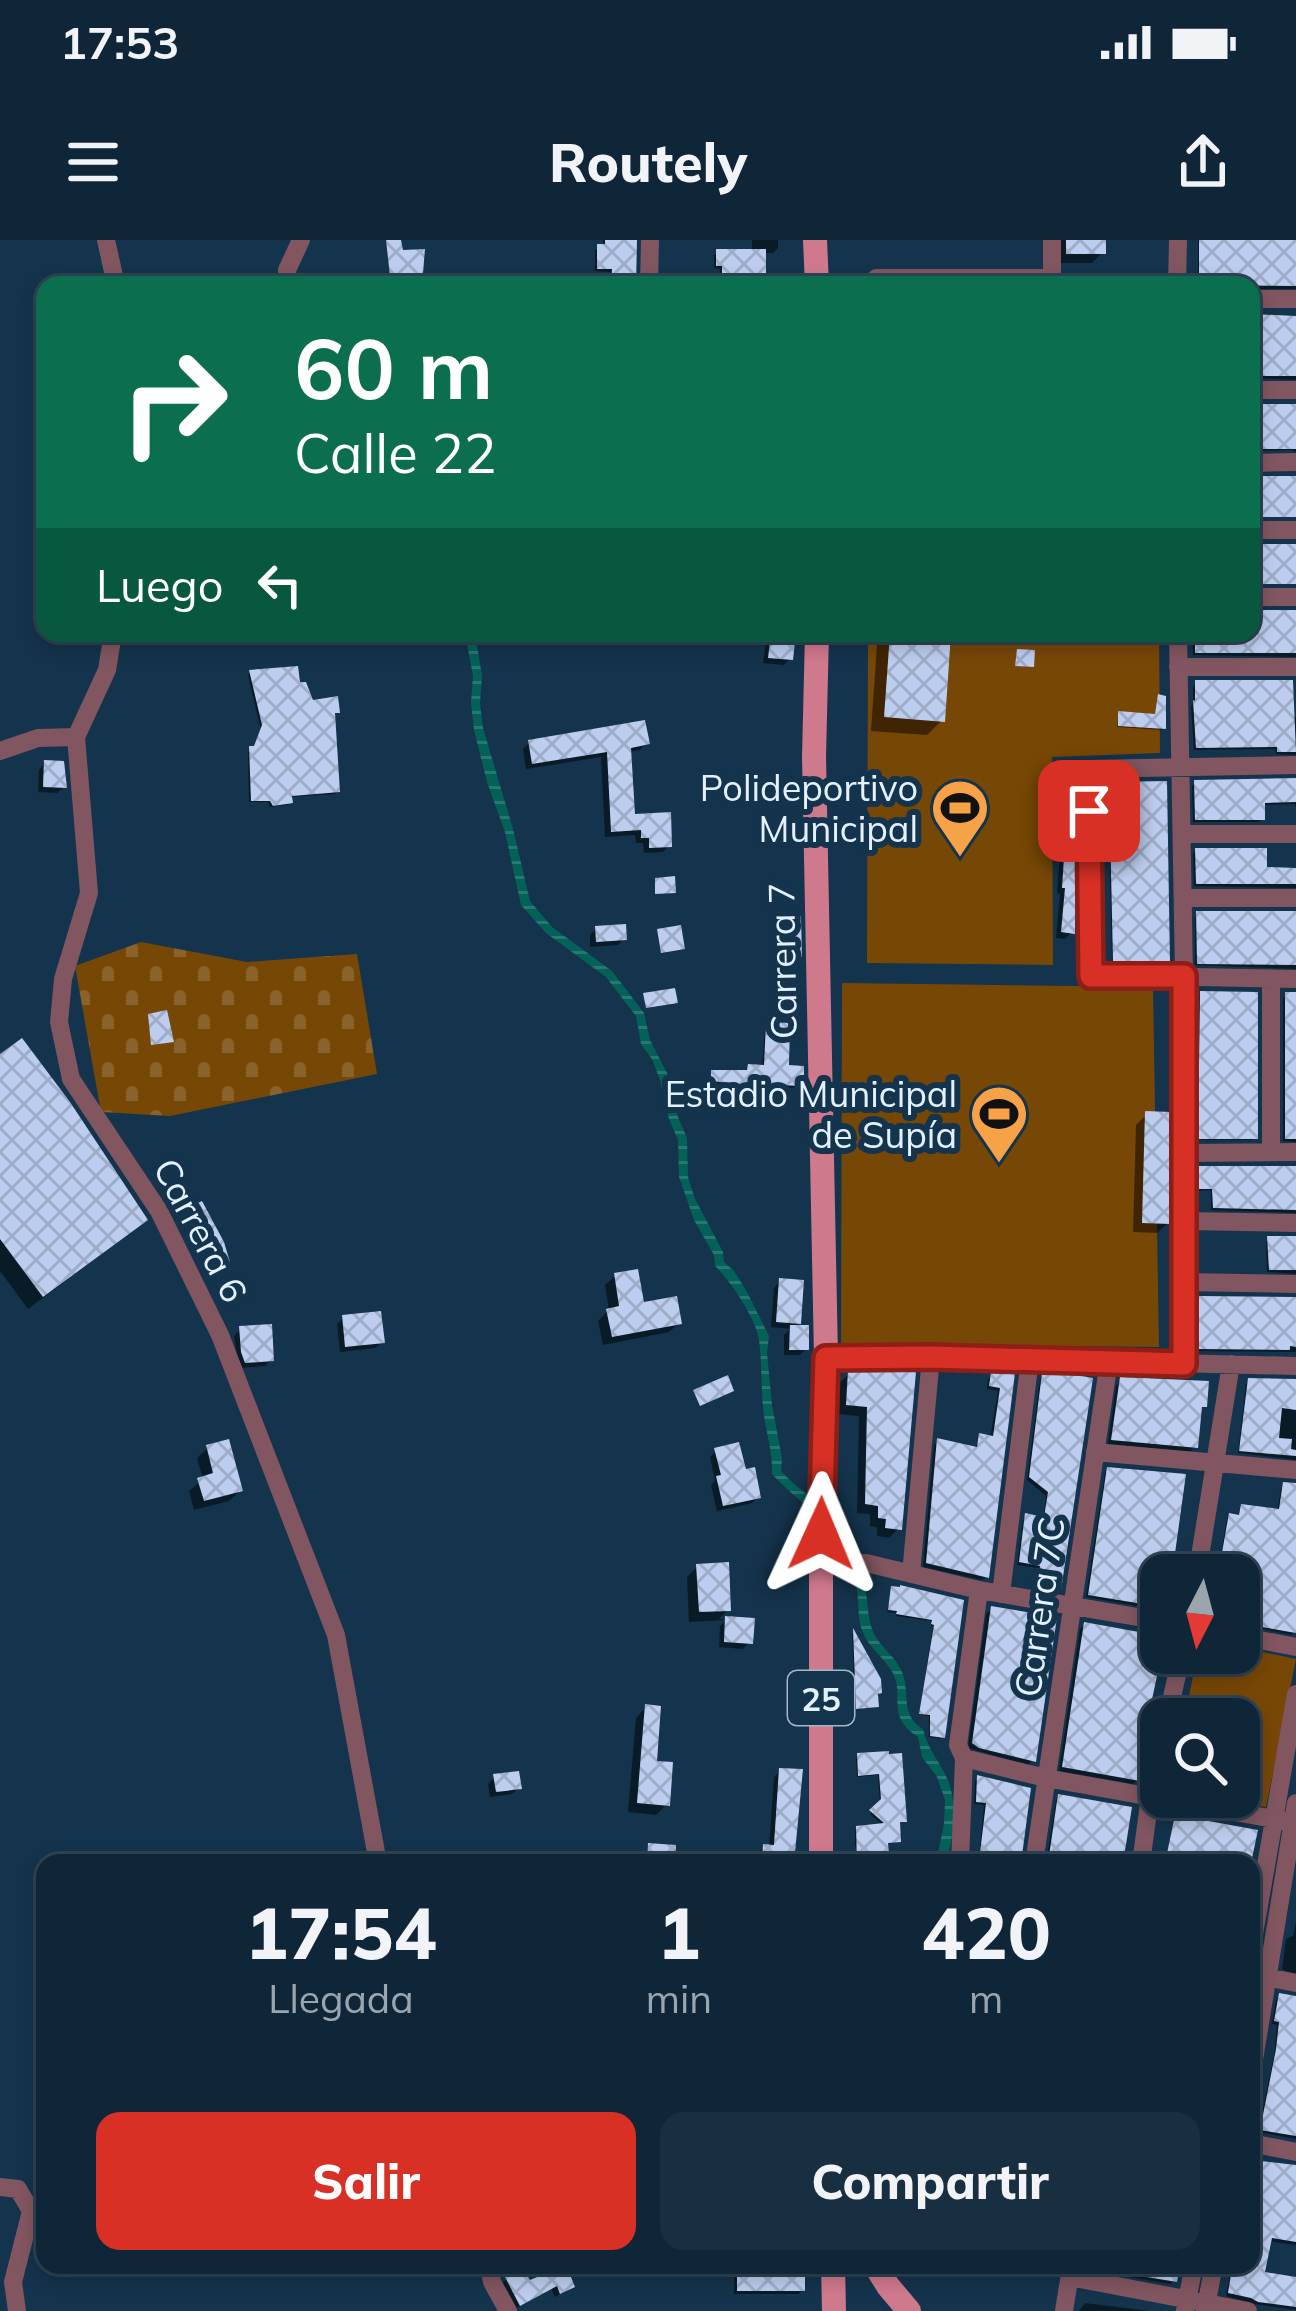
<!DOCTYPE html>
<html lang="es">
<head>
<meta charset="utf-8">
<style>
  :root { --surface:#0f2639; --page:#182e41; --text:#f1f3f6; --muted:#9ba5ae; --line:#2f4353; --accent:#d93025 }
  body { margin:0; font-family:Mulish,sans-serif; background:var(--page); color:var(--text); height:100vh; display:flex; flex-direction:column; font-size:45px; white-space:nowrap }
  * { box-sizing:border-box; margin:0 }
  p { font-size:39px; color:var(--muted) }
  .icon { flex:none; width:66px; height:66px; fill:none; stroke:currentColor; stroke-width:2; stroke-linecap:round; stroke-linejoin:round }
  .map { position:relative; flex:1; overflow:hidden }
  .sheet { position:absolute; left:36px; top:1614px; width:1224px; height:420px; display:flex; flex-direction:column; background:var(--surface); border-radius:24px; box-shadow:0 6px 18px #0003,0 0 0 3px var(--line) }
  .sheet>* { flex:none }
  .guide { position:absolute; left:36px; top:36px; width:1224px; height:366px; border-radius:24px; box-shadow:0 6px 18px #0003,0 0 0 3px var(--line); background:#0b6e4f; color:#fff; overflow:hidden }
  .needle { width:78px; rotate:186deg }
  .controls { position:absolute; left:1140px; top:1314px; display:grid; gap:24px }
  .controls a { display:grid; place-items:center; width:120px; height:120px; border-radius:24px; background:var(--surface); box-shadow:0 6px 18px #0003,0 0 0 3px var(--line); font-size:60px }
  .pin { position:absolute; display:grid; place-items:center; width:102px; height:102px; color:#fff; margin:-51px; border-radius:24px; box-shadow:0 6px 18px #0006 }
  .me { position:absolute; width:132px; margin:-66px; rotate:1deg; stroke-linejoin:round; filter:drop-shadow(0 0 9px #0008) }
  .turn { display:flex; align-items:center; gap:42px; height:252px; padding:0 60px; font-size:54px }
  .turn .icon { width:156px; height:156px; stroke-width:2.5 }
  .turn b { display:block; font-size:84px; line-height:102px }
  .then { display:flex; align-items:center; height:114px; padding:0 60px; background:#0003; gap:24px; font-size:45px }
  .eta { display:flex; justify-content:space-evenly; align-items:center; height:204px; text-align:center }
  .eta b { font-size:72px; font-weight:800; line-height:84px }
  .cta { display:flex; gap:24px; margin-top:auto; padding:24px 60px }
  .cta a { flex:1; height:138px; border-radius:24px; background:var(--accent); color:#fff; font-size:48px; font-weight:800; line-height:138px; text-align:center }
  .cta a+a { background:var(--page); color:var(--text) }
  .status { display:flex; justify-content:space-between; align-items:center; height:84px; padding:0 60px; background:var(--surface); direction:ltr }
  .status svg { height:33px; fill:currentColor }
  header { display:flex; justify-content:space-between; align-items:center; height:156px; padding:0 60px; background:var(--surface); font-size:54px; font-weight:800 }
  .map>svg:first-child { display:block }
  .cemetery { fill:url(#cemetery-stones) }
  .green { fill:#774706 }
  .water { fill:url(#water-rules) }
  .shadow { fill:#0007 }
  .building { fill:url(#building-cross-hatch) }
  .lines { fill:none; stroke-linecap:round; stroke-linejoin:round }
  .minor { stroke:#815660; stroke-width:18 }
  .major { stroke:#cf798d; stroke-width:24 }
  .route-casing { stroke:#8d1f18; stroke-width:30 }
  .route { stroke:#d93025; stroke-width:21 }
  .labels { text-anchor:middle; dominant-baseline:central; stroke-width:12; stroke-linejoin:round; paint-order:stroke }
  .shield { fill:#14334c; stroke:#a5b8c9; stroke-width:3 }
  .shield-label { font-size:33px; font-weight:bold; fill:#e3f1fe }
  .poi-label { font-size:36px; fill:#e3f1fe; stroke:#14334c; text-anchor:end }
  .street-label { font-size:36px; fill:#e3f1fe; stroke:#14334c }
</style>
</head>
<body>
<div class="status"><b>17:53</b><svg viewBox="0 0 49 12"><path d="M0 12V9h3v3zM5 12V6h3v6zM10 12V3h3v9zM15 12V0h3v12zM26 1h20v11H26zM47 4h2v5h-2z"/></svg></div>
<header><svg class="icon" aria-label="menu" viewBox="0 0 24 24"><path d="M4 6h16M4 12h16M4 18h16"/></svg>Routely<svg class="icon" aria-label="share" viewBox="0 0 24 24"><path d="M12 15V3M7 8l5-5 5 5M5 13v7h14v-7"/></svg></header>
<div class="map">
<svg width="1296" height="2071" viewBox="0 0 1296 2071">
  <defs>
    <pattern id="cemetery-stones" width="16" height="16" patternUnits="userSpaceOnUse" patternTransform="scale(3)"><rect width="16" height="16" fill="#774706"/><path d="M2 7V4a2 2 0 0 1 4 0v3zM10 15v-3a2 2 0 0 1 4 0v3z" fill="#8a622b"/></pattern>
    <pattern id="water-rules" width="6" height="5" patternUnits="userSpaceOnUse" patternTransform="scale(3)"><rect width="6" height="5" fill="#046159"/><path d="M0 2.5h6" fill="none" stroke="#287872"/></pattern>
    <pattern id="building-cross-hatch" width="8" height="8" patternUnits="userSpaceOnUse" patternTransform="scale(3)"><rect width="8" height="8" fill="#bdcdf0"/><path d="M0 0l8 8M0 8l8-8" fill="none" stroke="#9facc7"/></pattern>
  </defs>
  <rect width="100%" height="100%" fill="#14334c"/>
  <path class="cemetery" d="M141,702l106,20 110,-8 20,120 -207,42 -69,-4 -26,-146z"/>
  <path class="green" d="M868,393h291l1,120 -108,4 1,208 -186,-2z
    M842,743l311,4 6,360 -318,-3z
    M1239,1407l57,12 -30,148 -59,-10h32v-78h-55l14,-66h41z"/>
  <path class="water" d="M465,393h10l7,43 -2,27 3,25 30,101 17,72 22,26 60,44 32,42 6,27 19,37 9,40 9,21 1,39 7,22 28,53 1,10 10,9 13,21 22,44 -2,17 5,52 10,53 -1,13c14,16 35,28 48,45 9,12 7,31 17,43 6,8 14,12 17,21 6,18 3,37 11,54 8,15 22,23 28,38 9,22 -3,42 21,57 6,22 13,27 22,45 14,27 9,61 1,89h-10l8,-39 1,-24 -8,-23 -15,-20 -4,-20c-35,-23 -11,-43 -27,-67 -10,-16 -27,-26 -31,-47 -3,-13 0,-34 -7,-46 -4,-8 -14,-14 -19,-22 -6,-10 -7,-25 -14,-35 -11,-14 -34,-30 -48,-46 1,-23 -7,-44 -9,-67 -2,-22 -1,-45 -4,-67 -2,-20 -29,-60 -44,-74l-1,-11 -20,-35 -15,-43 -1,-37 -9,-21 -9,-39 -8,-21 -11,-15 -5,-28 -30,-39 -60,-44 -25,-28 -16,-73 -18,-50 -13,-52 -3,-27 2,-27z"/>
  <path class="shadow" d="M603,0h31v45h-25l1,-13 -15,-1v-21l8,-3z
    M752,0h26v8l-5,5h-10v32h-43v-16l-6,-1v-13l3,-3h35z
    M1060,0h43v12l-11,11h-32z
    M1198,0h98v49h-45v-4h-53z
    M265,37l1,8h-36l2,-7z
    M1251,79h45v61l-45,-2z
    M1251,166h45v46l-4,-2 -41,1z
    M1251,373h45v44l-103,-2 -1,-22h59z
    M767,393h26l-3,26 -6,6 -21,-2z
    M888,393h50l4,87 -15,15 -56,-4 6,-87z
    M250,433l48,12 14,18 25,8 -2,3 2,77 -2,3 -46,3 -2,8 -17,2 -2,-5h-19l-1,-50 5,-3 8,-19 -13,-55z
    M1196,443l100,34v38l-20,-1 -1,-5 -81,1 -3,-44 2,-2v-17z
    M1159,457l4,31 -2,2 -44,-3 2,-13 35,3z
    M530,502l116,1 -6,7 -12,2 4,65 37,29 -6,6 -19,1 -1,-10h-7l-1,-8 -30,2 -4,-80 -75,12 -3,-20z
    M45,523l19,24 -7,6 -19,-1 1,-22z
    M1296,542v25l-1,-3 -33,1v14l-3,3h-66l-1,-36 3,-3z
    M1111,545l56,177 -2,2 -53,-1 -4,-176z
    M1066,605l6,87 -7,7 -9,-1 4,-44 -3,-1 3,-41z
    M1196,610l68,21 32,-1v18l-102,-2 -1,-32z
    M1198,674h98v55l-101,-4v-47z
    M781,678l17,38 -6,6 -19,-1 2,-36z
    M596,689l28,10 -6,6 -28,2v-12z
    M1202,754l53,144 -3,2h-56l3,-144z
    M1296,754v148l-13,-1v-143z
    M768,785l18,43 15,17 -3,3 -55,-2 -3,7h-14v-8l-17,-2 3,-10 34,-3 3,-3 13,1 3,-40z
    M0,818l144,161 -14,14 -102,76 -28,-38z
    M1147,874l21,109 -11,10 -24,-1 3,-107z
    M1199,929h97v44l-85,-3v-20l-15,1v-19z
    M184,973l45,55 -6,7 -13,4 -32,-60z
    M1296,998v36l-29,-2 -1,-30 3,-3z
    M615,1036l26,29 38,18 -10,9 -66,13 -5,-24 11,-11 -4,-25z
    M780,1041l18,41 -5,6 13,21 -6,6h-16v-20l6,-6 -19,-2 3,-39z
    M1200,1059l96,1v52l-99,-1v-49z
    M343,1078l39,24 -7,6 -35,4 -3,-28z
    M241,1089l30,31 -6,6 -26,2 -5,-32z
    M849,1134l64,1 -14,153 -10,10 -12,-2v-9l-7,-1v-12l-13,-1 2,-97 -21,-2 1,-31z
    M992,1135h19l-25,202 -4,3 -59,-13 11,-122 4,-4 37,8 5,-13 10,3 8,-48 -11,-2 1,-10z
    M1043,1136l15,213 -3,3 -19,-3 3,-21 -22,-3 6,-45 3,-3 17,3 3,-24 -19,-16 13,-101z
    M1121,1141l83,25 -6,6 -3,34 -5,6 -82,-8 8,-58z
    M1249,1141l47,3v76l-58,-7 8,-69z
    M208,1208l32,43 -11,10 -35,9 -5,-19 14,-12 -6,-21z
    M716,1211l27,22 15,24 -6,6 -35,8 -6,-26 4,-4 -5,-24z
    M1108,1230l61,105h-8v35l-75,-13 19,-124z
    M1285,1245l11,1v137l-4,12 -53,-11v-49h-22l10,-56 3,-3 8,2 4,-11 35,4 4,-22z
    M697,1327l31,43 -9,9 32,2 -1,21 -7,7 -24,-2 1,-21 6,-6 -37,2 -2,-45z
    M892,1349l69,14 -21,136 -11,-2v-21l-10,-1 14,-89h-2v-5l-35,-5v-3l-9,-1z
    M992,1369l41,151 -5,5 -60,-17 18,-134z
    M1085,1385l76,14 -25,120 1,21 -4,4 -74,-13 21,-142z
    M852,1393l26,47 -5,28 -18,1z
    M646,1467l8,57 13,40 -11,11 -28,-3 8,-94z
    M858,1516h41l5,65 -7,2 1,18 -13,3 2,19h-17l-2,-17 -13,1v-16l2,-2 27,-3 -14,-12 10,-10 -2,-29 -21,2 -1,-18z
    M780,1531l11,92h-34v-9l7,-7 5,1 5,-71z
    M495,1537l24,11 -7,6 -22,3 -2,-13z
    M978,1538l40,83v2h-47l4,-7 4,1 5,-52 -10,-1 1,-23z
    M1059,1557l61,66h-74l10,-63z
    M1296,1682v52l-14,-4 4,-31 7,-3z
    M1280,1756l16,3v140l-38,-7 16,-77 3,-30 -5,-1 4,-24z
    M1251,1925l45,6v74l-28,-4 -6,34 34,5v30l-42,-6 -28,-8 6,-31h19z
    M734,2025h68v25l-3,4h-65z
    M1095,2025h82l-6,19 -77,-13z
    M507,2039l21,5 44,2 -17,11 -4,-9 -36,21 -14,-25z
    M1085,2063l65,8h-71z"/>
  <path class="building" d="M386,0h15l2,10 22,-1 -3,36h-31z
    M605,0h32l-1,45h-25l1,-16h-15v-25h8z
    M1066,0h40v14h-40z
    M1199,0h97v46l-97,-1z
    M716,9h50v36h-44v-19h-6z
    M1251,74l45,2v60h-45z
    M1251,164h45v45h-45z
    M1251,236h45v41h-45z
    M1251,304h45v40h-45z
    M1251,370h45v43h-101v-10h11v-6h5v-4h40z
    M771,393h25l-3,27 -25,-2z
    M890,393h61l-6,89 -61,-5z
    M1017,409l18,1 -1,17 -19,-1z
    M298,426l2,16h6l7,18 25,-4 2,17h-5l5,79 -48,4 1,7 -20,3 -3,-5h-19l-2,-55h5l8,-21 -13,-55z
    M1195,440h98l3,72h-19v-5l-81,1 -3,-48 2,1z
    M1158,454l8,2v33l-48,-3v-15l37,3z
    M645,480l5,24 -19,4 4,66 36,-2 1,35 -23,1v-10h-8v-8l-30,2 -4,-80 -75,12 -4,-24z
    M44,520l20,1 3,27 -24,-1z
    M1296,538v24l-31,1v17h-70l-1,-40z
    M1167,541l3,182 -57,-1 -4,-180z
    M1065,602l11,1 -1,91 -14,-2 4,-44h-3z
    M1195,608h72v19l29,1v16h-100z
    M675,636l1,17 -21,1v-16z
    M1196,671h100v54l-99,-1z
    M780,675l21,1 1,41 -24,-1z
    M626,684l1,16 -31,2 -1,-16z
    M681,685l4,24 -24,4 -4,-24z
    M675,748l3,15 -32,5 -3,-15z
    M1200,751l58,1v147h-60z
    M1285,752h11v147h-11z
    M167,770l7,32 -23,3 -3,-31z
    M766,782l24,1 -1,42 15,1v20l-58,-2v7h-18v-8l-17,-2v-11h36l1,-6 16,1z
    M22,798l48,64 78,118 -105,77 -43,-58v-185z
    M1145,871l26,1v112l-29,-1z
    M1198,926h98v44l-83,-2 -1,-19h-14z
    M202,961l22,41 8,27 -15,5 -34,-63z
    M1267,996h29v34h-27z
    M638,1029l6,33 33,-6 5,28 -70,13 -6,-28 13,-3 -5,-33z
    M779,1038l25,2 -3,44 -25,-2z
    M1199,1056l97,1v50l-6,-1v4l-92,-1z
    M381,1071l4,32 -40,4 -3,-32z
    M272,1084l2,37 -29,2 -4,-11 -2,-26z
    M790,1085h19v25h-20z
    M848,1130l68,2 -14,158 -17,-2 1,-9 -8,-1v-12l-13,-2 2,-97 -21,-2z
    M991,1132l24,1 -26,205 -63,-15 11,-125 40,9 2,-14 14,3 7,-48 -11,-2z
    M1042,1133l29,1 22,4 -32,212 -24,-4 3,-20 -21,-4 6,-49 19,4 4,-25 -19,-15z
    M728,1135l6,16 -34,15 -7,-16z
    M1120,1137l89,4 -2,26h-5l-4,41 -87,-8z
    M1248,1138l48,1v31l-14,-2 -3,30 13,1 -1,10 5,1v6l-57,-5z
    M229,1199l14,52 -39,10 -7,-23 16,-5 -7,-28z
    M739,1202l7,27 9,-2 6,31 -38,8 -7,-30 5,-1 -7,-27z
    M1107,1227l79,7 -14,101h-11v32l-73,-12z
    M1283,1242l13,1v150l-57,-10v-48h-21l11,-62 10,2 2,-11 38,5z
    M729,1322l2,49 -32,1 -3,-48z
    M900,1345l64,15 -19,138 -15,-2v-21l-11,-1 15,-89 -3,-1 1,-4 -36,-6 1,-3 -9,-1 3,-24 9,1z
    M991,1366l66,11 -21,145 -57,-14 -7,-5z
    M725,1376l30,2 -2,26 -29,-2z
    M1084,1382l77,14v21l-21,99 5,1 -5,24 -78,-14z
    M853,1388l28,51 1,14 -4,1 1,13 -23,2z
    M645,1464l16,2 -4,55 16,1 -3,44 -33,-3z
    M889,1511v3l13,-1 5,69h-7l1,20 -13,1 2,20h-33l-1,-37 28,-3 -15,-13 12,-11 -2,-25 -21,2 -1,-23z
    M779,1528l24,1 -9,94h-32l1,-19 11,1z
    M519,1531l3,18 -26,3 -3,-18z
    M977,1535l54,13 -10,75 -42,-2 7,-58 -10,-1z
    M1058,1554l74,13 -9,56h-32l-25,-8 -1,8h-17z
    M1175,1575l83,15 -7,33h-86z
    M648,1603l28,2 -1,18h-28z
    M1279,1753l17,3v140l-36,-6 16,-81 3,-27 -5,-1z
    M1251,1920l45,5v77l-24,-4 -7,34 31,5v30l-38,-5 -7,-4 -23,-5 4,-25 2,-3h17z
    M566,2025l9,22 -15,7 -3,-8 -37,20 -15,-29 17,-10 8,13z
    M737,2025h68v26h-68z
    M1122,2025h58l-3,17 -55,-9z"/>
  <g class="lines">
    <path class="minor" d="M106,0l10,45
      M876,38h176
      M288,45l-1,-15 14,-30
      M649,45l1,-45
      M1052,45v-45
      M1177,45l1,-45
      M1251,59h45
      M1251,150h45
      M1251,223l45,-1
      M1251,290h45
      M1251,357h45
      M113,393l-6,37 -31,67 13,156 -26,86 -4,43 12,57 88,132 61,124 116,300 42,228
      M1178,393l6,343v388
      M1178,427h118
      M0,511l38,-13 38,-1
      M1296,525l-208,4 3,206 205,4
      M1182,594h114
      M1183,658h113
      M1271,739v173
      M1184,913l112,-1
      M1185,981l111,2
      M1185,1042l111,2
      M826,1117h105l365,9
      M1095,1212l201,18
      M821,1322l45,1 113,27 182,31
      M911,1334l20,-217
      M1197,1335l34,-211
      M979,1350l-21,155 6,13 82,20 250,45
      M1001,1354l29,-235
      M1239,1396l57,11
      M1167,1479l15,-66
      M960,1623l4,-105
      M1034,1623l75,-502
      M1141,1623l9,-66 11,-50
      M1251,1711l45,-257
      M1251,1734l45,9
      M1251,1838l45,-275
      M1251,1903l45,9
      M0,1947l18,2 13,22 -18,71 4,29
      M489,2025l3,17 16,29
      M1070,2037l178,34
      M1064,2071l7,-43
      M1185,2071l9,-46
      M1205,2071l9,-46"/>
    <path class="major" d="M815,0l2,45
      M817,393l-3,124 12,600 -5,142v364
      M833,2025l1,46
      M875,2025l13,21 21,25"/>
  </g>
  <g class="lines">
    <g class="route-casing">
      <path id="route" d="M821,1294l5,-176 105,-1 253,7v-388h-93l-2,-165"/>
    </g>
    <use href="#route" class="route"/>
  </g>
  <defs>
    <g id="stadium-pin" transform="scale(3)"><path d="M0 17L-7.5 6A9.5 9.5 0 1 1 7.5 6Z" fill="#f6a246" stroke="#14334c"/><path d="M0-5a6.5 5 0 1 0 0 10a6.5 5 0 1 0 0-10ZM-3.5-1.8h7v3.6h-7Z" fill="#111"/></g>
  </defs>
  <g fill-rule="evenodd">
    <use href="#stadium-pin" x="960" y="568"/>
    <use href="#stadium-pin" x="999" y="874"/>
  </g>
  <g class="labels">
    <rect class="shield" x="788" y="1431" width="66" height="54" rx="9"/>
    <g class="shield-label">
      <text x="821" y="1458">25</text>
    </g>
    <g class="poi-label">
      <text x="918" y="547">Polideportivo<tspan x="918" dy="41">Municipal</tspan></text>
      <text x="957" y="853">Estadio Municipal<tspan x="957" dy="41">de Supía</tspan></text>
    </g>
    <g class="street-label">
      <text transform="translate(782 721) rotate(-91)">Carrera 7</text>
      <text transform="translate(201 990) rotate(62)">Carrera 6</text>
      <text transform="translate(1039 1367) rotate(-82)">Carrera 7C</text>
    </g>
  </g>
</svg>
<div class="controls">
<a><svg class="needle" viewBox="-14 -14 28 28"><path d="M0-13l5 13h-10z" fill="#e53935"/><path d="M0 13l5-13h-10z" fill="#9ba5ae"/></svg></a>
<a><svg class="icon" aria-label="search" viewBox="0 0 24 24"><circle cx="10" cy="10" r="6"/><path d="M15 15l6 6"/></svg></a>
</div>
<div class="pin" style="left:1089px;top:571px;background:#d93025"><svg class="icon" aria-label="arrive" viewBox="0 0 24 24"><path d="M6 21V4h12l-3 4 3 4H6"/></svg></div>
<svg class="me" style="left:821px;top:1294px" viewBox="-20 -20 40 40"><path d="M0-17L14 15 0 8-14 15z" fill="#d93025" stroke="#fff" stroke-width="4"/></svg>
<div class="guide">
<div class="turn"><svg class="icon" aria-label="right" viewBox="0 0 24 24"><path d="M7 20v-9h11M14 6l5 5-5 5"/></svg><div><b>60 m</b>Calle 22</div></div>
<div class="then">Luego<svg class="icon" aria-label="left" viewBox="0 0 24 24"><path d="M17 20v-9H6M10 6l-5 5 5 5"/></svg></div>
</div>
<section class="sheet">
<div class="eta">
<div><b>17:54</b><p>Llegada</p></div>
<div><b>1</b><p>min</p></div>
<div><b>420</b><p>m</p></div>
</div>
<div class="cta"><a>Salir</a><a>Compartir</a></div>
</section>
</div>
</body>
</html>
